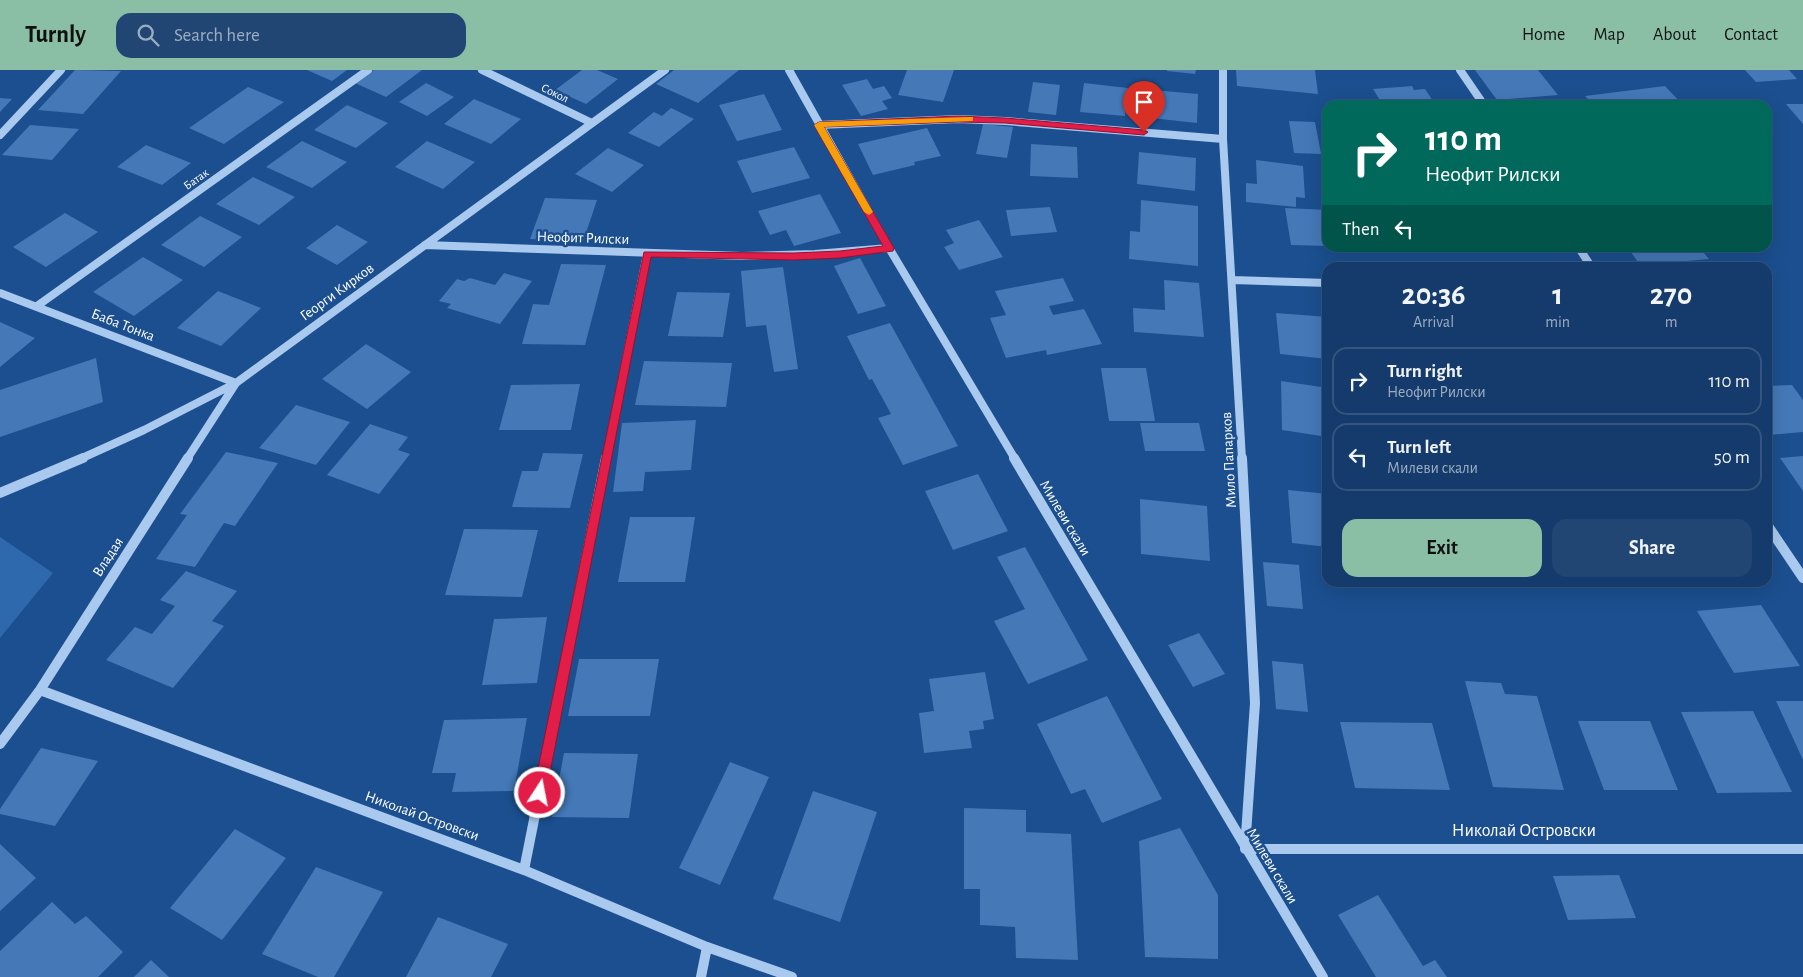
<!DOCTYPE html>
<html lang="en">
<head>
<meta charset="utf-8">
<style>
  :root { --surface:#143b6b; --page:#214673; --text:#f1f3f6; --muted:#9dadc1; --line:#33557e; --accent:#8abfa5 }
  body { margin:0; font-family:"Alegreya Sans",sans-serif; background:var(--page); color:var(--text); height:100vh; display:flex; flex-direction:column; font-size:19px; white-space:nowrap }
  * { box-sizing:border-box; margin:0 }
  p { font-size:16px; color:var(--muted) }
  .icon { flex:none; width:28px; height:28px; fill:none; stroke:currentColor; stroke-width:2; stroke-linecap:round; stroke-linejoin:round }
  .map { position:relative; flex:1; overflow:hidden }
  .panel { position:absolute; left:1322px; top:192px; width:450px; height:325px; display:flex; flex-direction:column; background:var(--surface); border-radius:15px; box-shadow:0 5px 20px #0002,0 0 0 1px var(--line) }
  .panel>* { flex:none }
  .hud { position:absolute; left:1322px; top:30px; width:450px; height:152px; border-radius:15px; box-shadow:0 5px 20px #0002,0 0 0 1px var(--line); background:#00695c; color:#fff; overflow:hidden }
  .pin { position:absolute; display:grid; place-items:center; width:42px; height:42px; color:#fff; margin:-51px -21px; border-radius:50% 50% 50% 0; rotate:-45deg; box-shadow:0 0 5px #0007 }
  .pin .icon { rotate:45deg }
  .me { position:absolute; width:55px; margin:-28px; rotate:11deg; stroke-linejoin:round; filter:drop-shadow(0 0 4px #0008) }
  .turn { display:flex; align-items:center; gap:18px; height:105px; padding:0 20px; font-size:22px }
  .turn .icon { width:65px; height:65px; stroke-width:2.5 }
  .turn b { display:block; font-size:35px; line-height:42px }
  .then { display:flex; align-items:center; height:48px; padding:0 20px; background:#0003; gap:10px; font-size:19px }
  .eta { display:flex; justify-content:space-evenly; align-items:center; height:85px; text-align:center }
  .eta b { font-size:30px; font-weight:600; line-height:35px }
  .cta { display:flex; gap:10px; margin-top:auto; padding:10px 20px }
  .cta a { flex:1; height:58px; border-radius:15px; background:var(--accent); color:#111; font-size:20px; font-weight:600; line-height:58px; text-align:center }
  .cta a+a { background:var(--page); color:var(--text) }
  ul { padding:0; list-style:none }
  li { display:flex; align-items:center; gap:15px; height:68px; margin:0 10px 8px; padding:0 10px; border:2px solid var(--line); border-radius:15px }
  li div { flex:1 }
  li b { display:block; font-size:19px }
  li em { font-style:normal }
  header { display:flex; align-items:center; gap:30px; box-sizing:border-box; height:70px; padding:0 25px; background:var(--accent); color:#111 }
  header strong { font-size:24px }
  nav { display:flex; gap:28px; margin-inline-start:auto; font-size:18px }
  .search { width:350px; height:45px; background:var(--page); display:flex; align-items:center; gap:12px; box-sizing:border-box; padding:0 18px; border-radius:15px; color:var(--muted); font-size:19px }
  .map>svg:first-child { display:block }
  .green { fill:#2e69ad }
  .building { fill:#4478b7 }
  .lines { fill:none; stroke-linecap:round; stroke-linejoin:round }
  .minor-far1 { stroke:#a9c9ee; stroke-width:8 }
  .minor { stroke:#a9c9ee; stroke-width:10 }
  .route { fill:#e11d48; stroke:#92132f }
  .slow { fill:#f59e0b }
  .labels { text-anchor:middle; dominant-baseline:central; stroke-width:5; stroke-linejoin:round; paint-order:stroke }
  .far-street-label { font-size:12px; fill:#fff; stroke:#1b4f8f }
  .street-label { font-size:15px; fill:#fff; stroke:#1b4f8f }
  .near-street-label { font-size:18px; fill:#fff; stroke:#1b4f8f }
</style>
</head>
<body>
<header>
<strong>Turnly</strong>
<div class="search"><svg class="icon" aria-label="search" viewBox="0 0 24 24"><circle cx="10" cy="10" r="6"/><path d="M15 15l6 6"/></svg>Search here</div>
<nav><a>Home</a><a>Map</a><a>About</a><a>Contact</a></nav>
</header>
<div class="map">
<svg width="1803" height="907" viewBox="0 0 1803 907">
  <rect width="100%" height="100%" fill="#1b4f8f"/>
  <path class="green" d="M0,467l53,36 -53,65z"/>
  <path class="building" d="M75,0l46,1 -38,43 -45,-4z
    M307,0h40l-15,11z
    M374,0h48l-36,27 -31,-14z
    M582,0h15l21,9 -32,25 -31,-14z
    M674,0h65l-41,33 -42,-19z
    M907,0h47l-11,32 -45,-7z
    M1167,0h29l-1,4 -28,-3z
    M1236,0h79l3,24 -81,-8z
    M1475,0h63l20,25 -61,5z
    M1745,0h44l8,9 -41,3z
    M867,9l6,10 11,-3 8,12 -10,3 6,8 -27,7 -19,-31z
    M1033,12l27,3 -4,30 -28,-3z
    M426,13l28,14 -27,19 -28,-14z
    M1084,13l44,5 -3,28 -45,-4z
    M1412,16l2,4 11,-1 8,12 6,-1 3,5h-59l-10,-16z
    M1665,16l18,19h-89l-9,-9z
    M248,17l36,15 -60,42 -35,-16z
    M1153,20l45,4 -1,29 -46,-5z
    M764,24l18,36 -45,11 -18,-36z
    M0,28l12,1 -12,13z
    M474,29l47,20 -30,25 -47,-20z
    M1786,34h17v20z
    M347,35l41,18 -32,25 -42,-18z
    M671,38l23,11 -35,28 -31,-14 26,-21 8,4z
    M1289,51l26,1 6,32 -27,-1z
    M983,54l30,3 -6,31 -31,-4z
    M30,55l49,4 -27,31 -50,-5z
    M927,58l14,28 -27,6 1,3 -42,10 -15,-31z
    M302,71l45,21 -35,26 -46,-21z
    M427,71l48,21 -32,27 -48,-22z
    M1031,74l46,3 1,31 -48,-2z
    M146,75l45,18 -29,22 -45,-18z
    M794,77l16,31 -58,15 -15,-32z
    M608,78l36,17 -32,27 -37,-18z
    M1139,82l57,6 -1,33 -58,-7z
    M1256,90l47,6 2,32 -9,-1v10l-50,-5v-19l11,1z
    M253,107l42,20 -36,28 -43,-21z
    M820,124l21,39 -47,13 -8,-16 -16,5 -12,-24z
    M545,128l52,2 -14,42 -53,-3z
    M1141,130l57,6v60l-69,-7 1,-28 10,1z
    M1050,137l7,25 -46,4 -5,-26z
    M1285,138l43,2v36l-37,-1z
    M65,143l33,19 -52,35 -33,-20z
    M200,146l42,21 -38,30 -43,-22z
    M979,150l24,37 -44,13 -15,-23 10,-4 -8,-13z
    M337,155l31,17 -31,23 -31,-17z
    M1628,178h72l9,11 -69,6z
    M143,187l40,23 -49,36 -41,-24z
    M860,188l26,48 -28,8 -24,-48z
    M561,194l45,1 -21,80 -63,-1 11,-40 16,1z
    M783,197l15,102 -24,3 -8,-47 -20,2 -5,-56z
    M504,203l28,8 -32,43 -53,-16 4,-4 -12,-3 18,-22 7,2 6,-3 25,7z
    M1063,208l11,23 -25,5 4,9 31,-6 18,35 -55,11 -1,-5 -40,8 -16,-40 16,-3 -11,-24z
    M1164,210l35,3 5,54 -70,-5 -1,-24 32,2z
    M218,221l43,17 -40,38 -44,-18z
    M677,222l53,1 -7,44 -55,-1z
    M1276,243l52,4v42l-48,-5z
    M0,252l35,16 -35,29z
    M890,253l68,123 -55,19 -25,-47 13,-4 -19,-35 -3,1 -22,-44z
    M366,274l45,28 -44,37 -45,-30z
    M96,288l7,44 -103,35v-47z
    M644,291l88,2 -6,44 -91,-2z
    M1101,298h45l9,53h-46z
    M1281,311l47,7v49l-46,-7z
    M580,314l-9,46h-72l12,-45z
    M1792,315l11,15v32l-35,3v-49z
    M296,335l54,17 -34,43 -57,-17z
    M696,350l-5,50 -46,2 -2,19 -30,1 9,-69z
    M1140,353h59l6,28h-60z
    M370,354l38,13 -10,13 12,4 -31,40 -52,-19z
    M226,382l52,11 -43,63 -11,-3 -29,44 -39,-8 31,-44 -7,-1z
    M543,383l40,1 -13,54 -58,-1 10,-36h16z
    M1803,386v35l-23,-33z
    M978,404l30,57 -55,19 -28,-59z
    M1288,420l40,4v53l-36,-4z
    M1140,429l67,7 3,55 -69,-7z
    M630,447h65l-10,65h-67z
    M464,459l74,1 -16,67 -77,-2z
    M1025,477l63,113 -60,24 -34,-63 31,-12 -28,-52z
    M1263,492l36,3 4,44 -36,-3z
    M186,501l51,20 -25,30 12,5 -51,62 -67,-28 29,-33 17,7 23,-28 -15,-6z
    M1761,535l39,61 -66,7 -37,-62z
    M547,547l-10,66 -55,2 12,-66z
    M1199,563l26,41 -32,13 -25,-42z
    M579,589h80l-9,57h-82z
    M1272,591l31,3 5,48 -32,-3z
    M985,602l9,47 -11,2 1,8 -15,2 3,17 -48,5 -5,-40 15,-2 -5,-32z
    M1465,611l36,2 4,11 32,2 27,94 -71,-3z
    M1107,626l55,103 -60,24 -17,-34 -14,5 -34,-70z
    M1776,631h27v59z
    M1753,641l39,81 -75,1 -36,-81z
    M527,648l-13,73 -62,1 4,-19h-24l12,-53z
    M1578,651h72l28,69h-74z
    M1340,652l92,1 18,67 -95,-2z
    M41,678l57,13 -43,65 -55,-12v-5z
    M564,683l74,1 -9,64 -77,-1z
    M730,692l39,15 -49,108 -41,-17z
    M813,721l64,21 -37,110 -67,-23z
    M964,738l62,2v22l45,2 7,126 -62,-2 -1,-31 -35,-2v-36h-16z
    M1180,758l38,67v64l-73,-2 -6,-116z
    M235,759l51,29 -64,82 -52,-32z
    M0,774l36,34 -36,33z
    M316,797l67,25 -49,85h-16l-56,-23z
    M1619,805l17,43 -68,2 -15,-44z
    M1378,825l45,71 12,-6 12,17h-71l-38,-62z
    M52,832l23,22 11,-8 37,36 -25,25h-98v-26z
    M438,847l70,27 -17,33h-85z
    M151,890l18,17h-35z"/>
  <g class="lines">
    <path class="minor-far1" d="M482,0l110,53
      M789,0l100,178 126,211
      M1223,0v69l19,320
      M1460,0l24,35
      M819,55l139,-6 47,2 218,18
      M0,65l61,-65
      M425,175l317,11 73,-2 74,-6
      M1579,178l13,20
      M1233,210l95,3
      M0,223l236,90 -49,76
      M37,236l331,-236
      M80,389l64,-29 92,-47 429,-313
      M606,389l41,-205"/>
    <path class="minor" d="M1014,388l309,519
      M1242,388l13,245 -10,146h558
      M0,423l83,-35
      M1768,456l35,52
      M40,620l484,180 183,77 85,30
      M0,674l40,-54 148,-232
      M524,800l82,-412
      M701,907l6,-30"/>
  </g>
  <path class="route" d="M958,46l47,2 139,12 4,2 -4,3 -139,-12 -47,-1 -134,5 70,121 -1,3 -53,7 -46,2 -143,-3 -105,536 -2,5 -4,2 -5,-2 -2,-5 111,-541 150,1 46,-2 43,-5 -69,-121 5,-3z"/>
  <path class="slow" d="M970,47h3v4l-149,6 49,85 -4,3 -5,-3 -50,-87 5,-3z"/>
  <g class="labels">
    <g class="far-street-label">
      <text transform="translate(555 23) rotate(26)">Сокол</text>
      <text transform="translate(196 109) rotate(-35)">Батак</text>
    </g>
    <g class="street-label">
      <text transform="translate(583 168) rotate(2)">Неофит Рилски</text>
      <text transform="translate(337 222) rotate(-36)">Георги Кирков</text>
      <text transform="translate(123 255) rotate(21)">Баба Тонка</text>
      <text transform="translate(1229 390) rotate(-93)">Мило Папарков</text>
      <text transform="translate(1065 448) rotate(59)">Милеви скали</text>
      <text transform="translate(108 487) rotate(-57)">Владая</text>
      <text transform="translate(422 746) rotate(20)">Николай Островски</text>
      <text transform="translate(1272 796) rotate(59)">Милеви скали</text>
    </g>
    <g class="near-street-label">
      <text x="1524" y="761">Николай Островски</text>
    </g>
  </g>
</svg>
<div class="pin" style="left:1144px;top:62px;background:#d93025"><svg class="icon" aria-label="arrive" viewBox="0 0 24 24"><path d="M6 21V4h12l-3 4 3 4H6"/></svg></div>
<svg class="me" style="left:540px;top:723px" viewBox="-20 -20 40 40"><circle r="17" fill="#e11d48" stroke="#fff" stroke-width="3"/><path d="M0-11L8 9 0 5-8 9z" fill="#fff"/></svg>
<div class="hud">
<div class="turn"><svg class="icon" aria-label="right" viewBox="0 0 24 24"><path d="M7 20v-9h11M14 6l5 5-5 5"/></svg><div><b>110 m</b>Неофит Рилски</div></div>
<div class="then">Then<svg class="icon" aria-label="left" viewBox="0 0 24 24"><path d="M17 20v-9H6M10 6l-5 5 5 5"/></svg></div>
</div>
<section class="panel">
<div class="eta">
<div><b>20:36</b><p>Arrival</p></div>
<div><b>1</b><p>min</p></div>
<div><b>270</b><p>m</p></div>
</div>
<ul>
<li><svg class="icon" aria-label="right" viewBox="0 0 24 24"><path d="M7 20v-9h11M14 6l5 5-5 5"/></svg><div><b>Turn right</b><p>Неофит Рилски</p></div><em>110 m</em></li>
<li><svg class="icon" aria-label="left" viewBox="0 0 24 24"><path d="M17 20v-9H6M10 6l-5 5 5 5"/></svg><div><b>Turn left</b><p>Милеви скали</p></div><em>50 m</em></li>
</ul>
<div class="cta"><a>Exit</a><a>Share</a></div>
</section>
</div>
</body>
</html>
